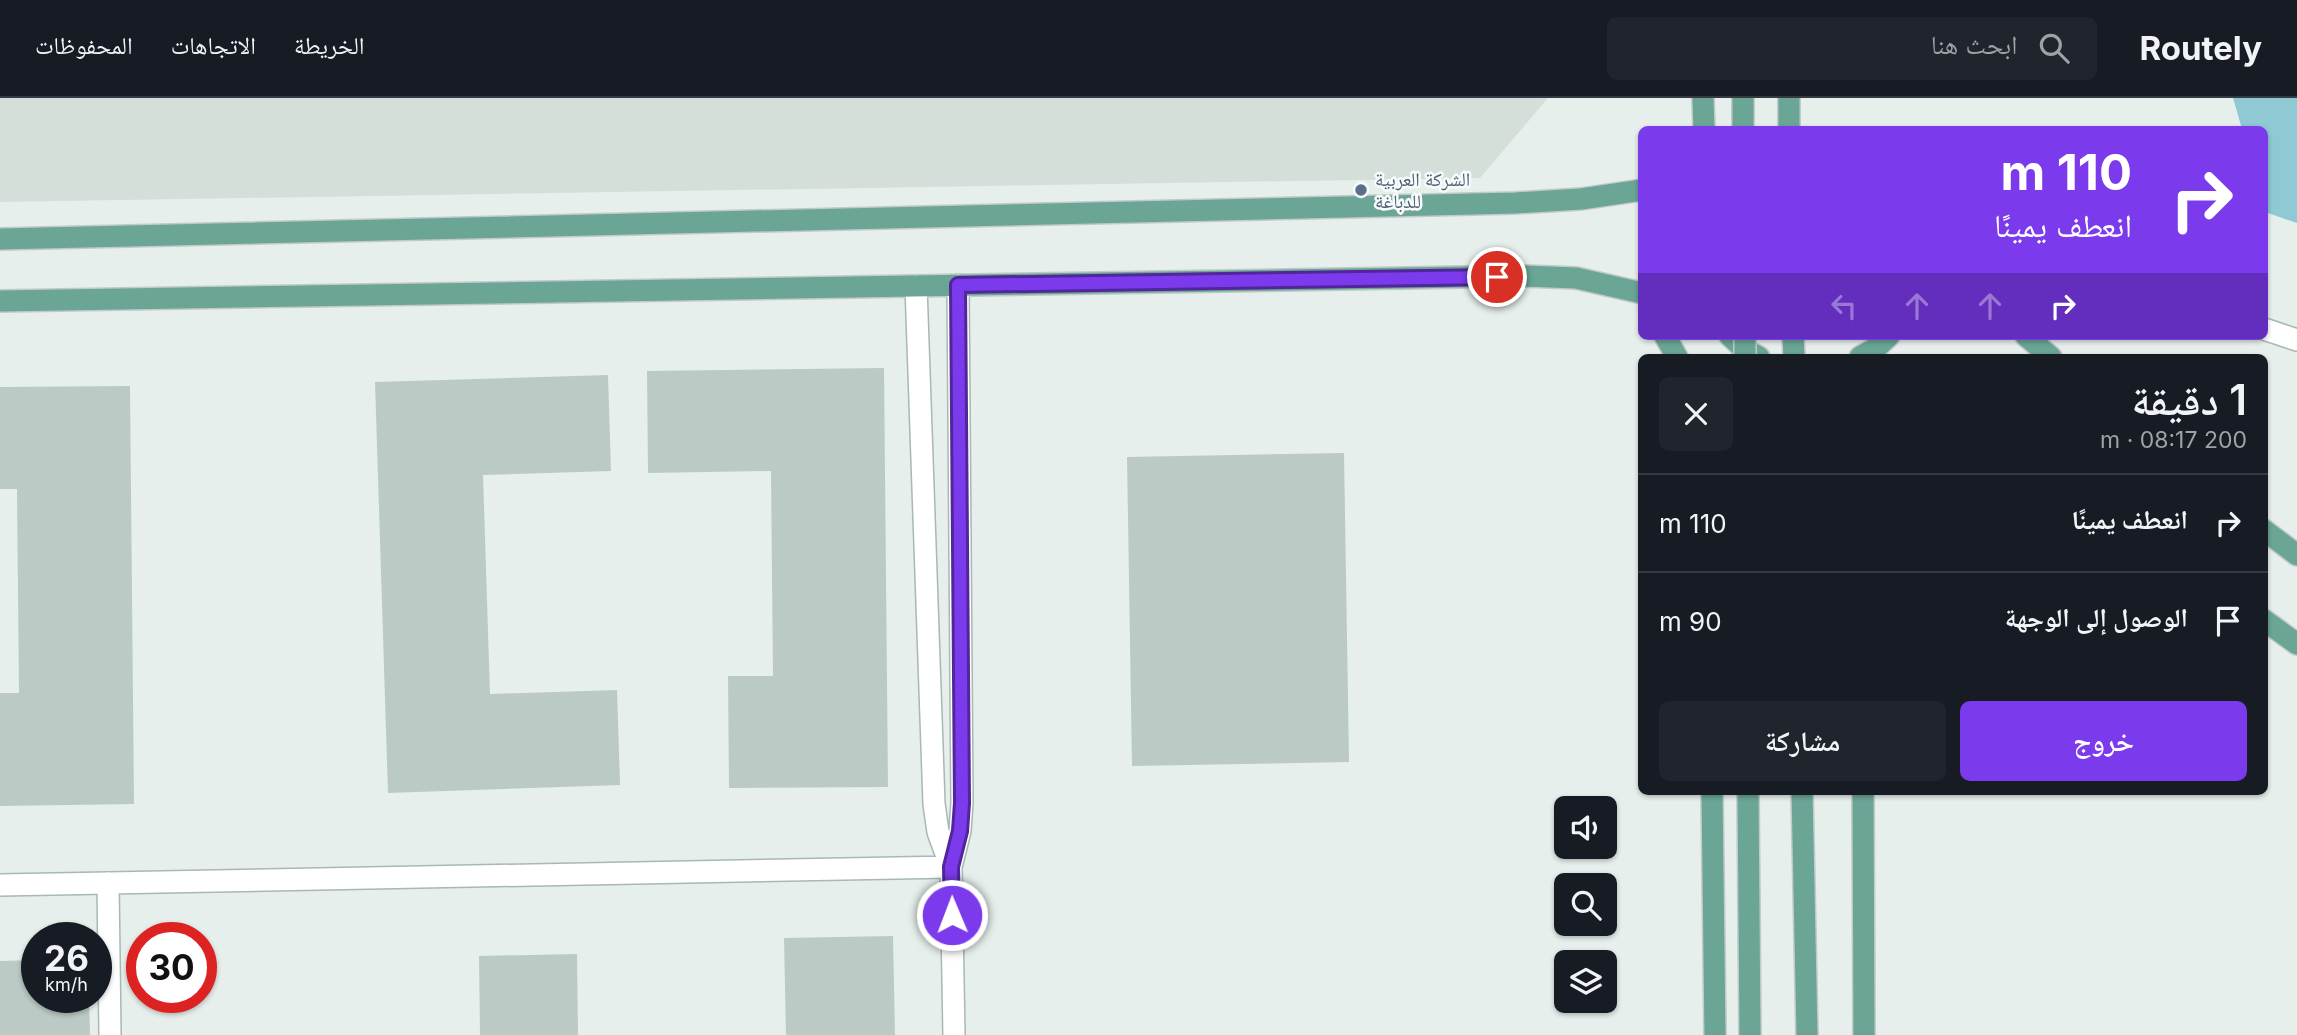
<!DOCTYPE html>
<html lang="ar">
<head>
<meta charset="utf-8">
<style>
  :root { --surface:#171b24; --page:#20242c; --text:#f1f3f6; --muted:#9ea1a6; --line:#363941; --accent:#7c3aed }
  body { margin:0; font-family:Inter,"Noto Naskh Arabic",sans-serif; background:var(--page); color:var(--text); direction:rtl; height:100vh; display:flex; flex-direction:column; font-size:26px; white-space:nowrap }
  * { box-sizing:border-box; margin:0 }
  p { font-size:23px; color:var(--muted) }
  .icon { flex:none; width:38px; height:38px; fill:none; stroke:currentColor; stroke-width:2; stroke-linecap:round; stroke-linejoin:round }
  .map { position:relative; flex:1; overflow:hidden; direction:ltr }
  .side { position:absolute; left:1638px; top:256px; width:630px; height:441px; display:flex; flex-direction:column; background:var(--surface); border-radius:10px; box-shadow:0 2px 5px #0004; direction:rtl }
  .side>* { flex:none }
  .guide { position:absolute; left:1638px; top:28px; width:630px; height:214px; border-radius:10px; box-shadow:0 2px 5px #0004; direction:rtl; background:#7c3aed; color:#fff; overflow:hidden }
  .fabs { position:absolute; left:1554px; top:698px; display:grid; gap:14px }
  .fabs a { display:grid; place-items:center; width:63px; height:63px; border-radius:10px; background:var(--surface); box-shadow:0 2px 5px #0004; font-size:35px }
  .speed { position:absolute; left:21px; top:824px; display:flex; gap:14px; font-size:35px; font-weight:700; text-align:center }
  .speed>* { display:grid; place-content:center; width:91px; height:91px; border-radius:50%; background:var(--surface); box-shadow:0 2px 5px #0004; line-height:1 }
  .speed small { font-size:18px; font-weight:400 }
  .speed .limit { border:10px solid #d22; background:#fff; color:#111 }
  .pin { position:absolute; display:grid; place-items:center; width:60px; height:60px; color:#fff; margin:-30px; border:4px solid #fff; border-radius:50%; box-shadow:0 2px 7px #0007 }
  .me { position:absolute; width:77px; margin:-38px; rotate:359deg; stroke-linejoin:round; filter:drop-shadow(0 0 5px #0008) }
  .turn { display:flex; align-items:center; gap:24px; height:147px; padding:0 21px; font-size:32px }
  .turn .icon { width:91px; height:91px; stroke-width:2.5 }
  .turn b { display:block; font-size:49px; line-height:60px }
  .lanes { display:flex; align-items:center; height:66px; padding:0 21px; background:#0003; justify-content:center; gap:35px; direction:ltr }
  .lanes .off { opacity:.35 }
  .round { display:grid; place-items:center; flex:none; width:74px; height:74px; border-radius:10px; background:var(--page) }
  .head { display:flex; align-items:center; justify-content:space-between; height:119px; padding:0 21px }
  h1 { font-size:42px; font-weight:600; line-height:52px }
  .action { display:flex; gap:14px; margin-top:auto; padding:14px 21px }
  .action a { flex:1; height:80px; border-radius:10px; background:var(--accent); color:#fff; font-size:28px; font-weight:600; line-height:80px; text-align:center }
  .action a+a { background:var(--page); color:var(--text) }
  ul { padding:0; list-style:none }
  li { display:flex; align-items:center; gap:21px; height:98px; padding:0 21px; border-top:2px solid var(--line) }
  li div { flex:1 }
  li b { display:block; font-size:26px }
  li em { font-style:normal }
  header { display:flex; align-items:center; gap:42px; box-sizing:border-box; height:98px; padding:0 35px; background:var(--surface); border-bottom:2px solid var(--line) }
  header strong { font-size:33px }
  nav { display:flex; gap:38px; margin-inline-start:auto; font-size:24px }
  .search { width:490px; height:63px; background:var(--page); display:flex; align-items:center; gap:18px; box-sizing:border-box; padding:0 24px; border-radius:10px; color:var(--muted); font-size:26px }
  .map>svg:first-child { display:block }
  .built { fill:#d4dfda }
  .water { fill:#8ec9d4 }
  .building { fill:#bbcac4 }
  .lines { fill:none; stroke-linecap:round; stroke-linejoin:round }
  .service-casing { stroke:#a8b8b2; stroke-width:24 }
  .minor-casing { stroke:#a8b8b2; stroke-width:24 }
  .primary-casing { stroke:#c2cac8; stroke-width:24 }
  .service { stroke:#fff; stroke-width:21 }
  .minor { stroke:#fff; stroke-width:21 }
  .primary { stroke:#6aa596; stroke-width:21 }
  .primary-bridge-casing { stroke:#c2cac8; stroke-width:24; stroke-linecap:butt }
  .primary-bridge { stroke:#6aa596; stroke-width:21 }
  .route-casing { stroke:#51269a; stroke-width:18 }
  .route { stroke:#7c3aed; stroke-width:12 }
  .service-dot { fill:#5c6f8a; stroke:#f7fbf9; stroke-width:2.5 }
  .labels { text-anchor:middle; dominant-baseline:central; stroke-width:5; stroke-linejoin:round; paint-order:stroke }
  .service-label { font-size:19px; fill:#4e5e75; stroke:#f7fbf9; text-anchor:start }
</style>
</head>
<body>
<header>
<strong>Routely</strong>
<div class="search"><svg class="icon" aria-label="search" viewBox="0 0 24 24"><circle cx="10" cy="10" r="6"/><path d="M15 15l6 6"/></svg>ابحث هنا</div>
<nav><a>الخريطة</a><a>الاتجاهات</a><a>المحفوظات</a></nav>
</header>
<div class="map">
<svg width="2297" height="937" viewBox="0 0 2297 937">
  <rect width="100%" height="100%" fill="#e6efeb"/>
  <path class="built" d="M0,0h1548l-68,80 -1480,24z"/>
  <path class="water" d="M2233,0h64v125l-29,-10 -4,-11v-72l-22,-1z"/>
  <path class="building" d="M884,270l4,419 -159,1 -1,-112h45l-2,-205 -123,2 -1,-102z
    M608,277l3,96 -128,4 7,219 127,-4 3,95 -232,8 -13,-411z
    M130,288l4,418 -134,2v-113h19l-2,-204h-17v-102z
    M1344,355l5,309 -217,4 -5,-309z
    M893,838l2,99h-109l-2,-97z
    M577,856l1,81h-98l-1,-79z
    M37,862v38h52l1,37h-90v-74z"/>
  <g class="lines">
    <g class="service-casing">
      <path id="service" d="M2264,231l33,11
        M108,785l2,152"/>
    </g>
    <g class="minor-casing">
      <path id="minor" d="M916,188l18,518 4,28 13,35
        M0,787l951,-18
        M954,937l-3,-168 9,-36 2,-28 -4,-518"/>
    </g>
    <g class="primary-casing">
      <path id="primary" d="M1703,0l1,32
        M1743,0v32
        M1789,0v32
        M0,141l1515,-36 66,-4 61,-9
        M0,203l1524,-25 52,2 66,15
        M1665,238l12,21
        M1730,238l14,13 15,8
        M1793,238l1,21
        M2026,238l25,21
        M1860,259l16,-9 13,-12
        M2264,432l33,25
        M2264,522l33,24
        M1712,693l3,244
        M1748,693l2,244
        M1802,693l5,244
        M1863,693l1,244"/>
    </g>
    <use href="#service" class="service"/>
    <use href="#minor" class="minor"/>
    <use href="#primary" class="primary"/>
    <g class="primary-bridge-casing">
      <path id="primary-bridge" d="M1745,238v21"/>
    </g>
    <use href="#primary-bridge" class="primary-bridge"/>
  </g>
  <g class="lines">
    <g class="route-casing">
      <path id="route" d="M952,817l-1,-48 9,-36 2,-28 -4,-518 539,-8"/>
    </g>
    <use href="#route" class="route"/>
  </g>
  <circle class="service-dot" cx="1361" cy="92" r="7"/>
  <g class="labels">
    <g class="service-label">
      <text x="1375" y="81">الشركة العربية<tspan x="1375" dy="22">للدباغة</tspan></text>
    </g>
  </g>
</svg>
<div class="fabs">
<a><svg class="icon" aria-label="sound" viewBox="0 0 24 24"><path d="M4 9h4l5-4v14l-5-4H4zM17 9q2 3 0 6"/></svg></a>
<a><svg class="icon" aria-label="search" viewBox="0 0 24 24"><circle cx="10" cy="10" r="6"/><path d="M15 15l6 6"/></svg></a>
<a><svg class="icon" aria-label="layers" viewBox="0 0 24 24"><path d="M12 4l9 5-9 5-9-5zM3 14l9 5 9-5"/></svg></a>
</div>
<div class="speed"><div>26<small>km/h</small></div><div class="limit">30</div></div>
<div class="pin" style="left:1497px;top:179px;background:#d93025"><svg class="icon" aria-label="arrive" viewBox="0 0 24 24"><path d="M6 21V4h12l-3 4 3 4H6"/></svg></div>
<svg class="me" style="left:952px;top:817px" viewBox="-20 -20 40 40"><circle r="17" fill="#7c3aed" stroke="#fff" stroke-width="3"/><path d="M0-11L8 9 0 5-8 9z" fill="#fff"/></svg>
<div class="guide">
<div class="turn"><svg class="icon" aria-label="right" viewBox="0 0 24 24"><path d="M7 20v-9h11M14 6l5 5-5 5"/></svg><div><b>110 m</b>انعطف يمينًا</div></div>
<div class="lanes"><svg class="icon off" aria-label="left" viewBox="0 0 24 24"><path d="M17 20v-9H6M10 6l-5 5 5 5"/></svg><svg class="icon off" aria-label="ahead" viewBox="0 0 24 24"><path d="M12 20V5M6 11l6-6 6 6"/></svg><svg class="icon off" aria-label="ahead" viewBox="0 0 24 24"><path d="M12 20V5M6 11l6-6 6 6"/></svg><svg class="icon" aria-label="right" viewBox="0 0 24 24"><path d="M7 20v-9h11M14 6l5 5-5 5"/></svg></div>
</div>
<section class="side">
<div class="head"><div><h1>1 دقيقة</h1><p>200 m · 08:17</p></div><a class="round"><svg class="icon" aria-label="close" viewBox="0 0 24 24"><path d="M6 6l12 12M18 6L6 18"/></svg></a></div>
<ul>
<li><svg class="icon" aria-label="right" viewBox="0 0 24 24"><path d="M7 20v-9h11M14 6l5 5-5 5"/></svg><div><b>انعطف يمينًا</b></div><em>110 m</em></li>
<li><svg class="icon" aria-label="arrive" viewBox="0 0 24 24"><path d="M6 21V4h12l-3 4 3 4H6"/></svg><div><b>الوصول إلى الوجهة</b></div><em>90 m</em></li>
</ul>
<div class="action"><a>خروج</a><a>مشاركة</a></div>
</section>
</div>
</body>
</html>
